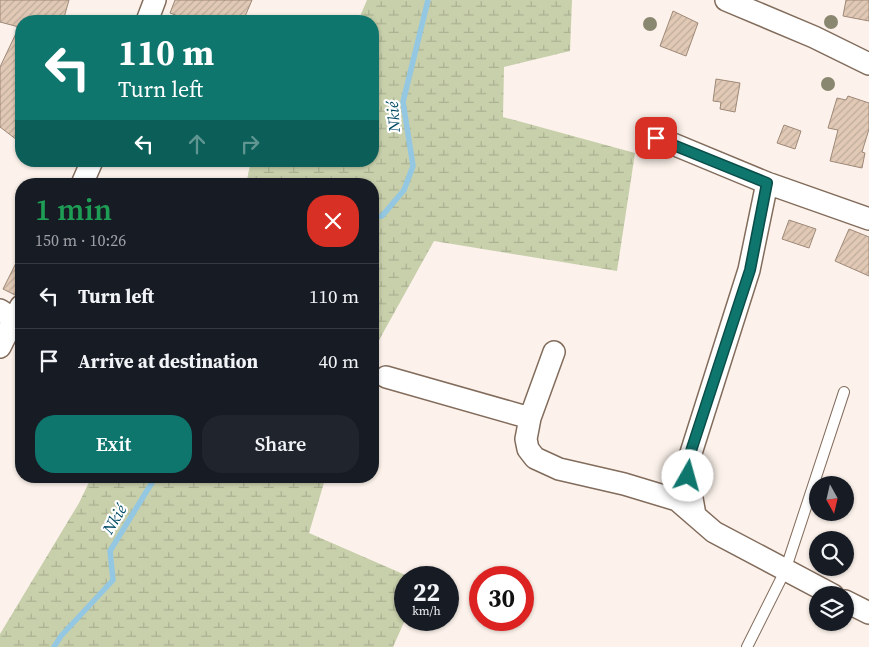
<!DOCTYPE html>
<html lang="en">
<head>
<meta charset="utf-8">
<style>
  :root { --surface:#171b24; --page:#20242c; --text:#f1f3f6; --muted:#9ea1a6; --line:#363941; --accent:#0f766e }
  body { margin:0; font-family:"Source Serif 4",serif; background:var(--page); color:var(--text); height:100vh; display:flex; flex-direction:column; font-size:19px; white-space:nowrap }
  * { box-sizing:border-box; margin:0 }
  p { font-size:16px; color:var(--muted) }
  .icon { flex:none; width:28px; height:28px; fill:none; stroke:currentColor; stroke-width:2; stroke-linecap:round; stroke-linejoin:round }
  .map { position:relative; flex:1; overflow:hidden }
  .details { position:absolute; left:15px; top:178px; width:364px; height:305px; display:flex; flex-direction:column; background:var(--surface); border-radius:20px; box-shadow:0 1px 4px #0004 }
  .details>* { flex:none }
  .hud { position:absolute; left:15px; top:15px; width:364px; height:152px; border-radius:20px; box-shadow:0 1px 4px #0004; background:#0f766e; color:#fff; overflow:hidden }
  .needle { width:32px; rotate:172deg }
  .controls { position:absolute; left:809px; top:476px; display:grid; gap:10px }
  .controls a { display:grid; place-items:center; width:45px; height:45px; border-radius:50%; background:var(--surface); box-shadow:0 1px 4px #0004; font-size:25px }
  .speed { position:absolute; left:394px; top:566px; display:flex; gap:10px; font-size:25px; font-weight:700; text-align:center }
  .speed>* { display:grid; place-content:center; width:65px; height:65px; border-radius:50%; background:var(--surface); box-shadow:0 1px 4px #0004; line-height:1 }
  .speed small { font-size:12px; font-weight:400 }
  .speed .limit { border:8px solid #d22; background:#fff; color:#111 }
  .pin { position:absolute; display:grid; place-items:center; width:42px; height:42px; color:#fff; margin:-21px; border-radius:10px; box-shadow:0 2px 8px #0006 }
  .me { position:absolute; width:55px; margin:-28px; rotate:7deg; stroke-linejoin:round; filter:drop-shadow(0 0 4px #0008) }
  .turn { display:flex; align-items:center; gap:18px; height:105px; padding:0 20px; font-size:22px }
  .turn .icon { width:65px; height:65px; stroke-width:2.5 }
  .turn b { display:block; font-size:35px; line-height:42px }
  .lanes { display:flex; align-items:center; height:48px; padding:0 20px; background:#0003; justify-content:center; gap:25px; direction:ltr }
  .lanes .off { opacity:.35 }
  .round { display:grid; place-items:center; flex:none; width:52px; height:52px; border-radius:20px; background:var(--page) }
  .headline { display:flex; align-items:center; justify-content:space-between; height:85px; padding:0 20px }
  h1 { font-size:30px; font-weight:600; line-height:38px; color:#1e9e55 }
  .cta { display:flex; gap:10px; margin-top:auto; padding:10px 20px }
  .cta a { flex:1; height:58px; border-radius:20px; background:var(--accent); color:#fff; font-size:20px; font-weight:600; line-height:58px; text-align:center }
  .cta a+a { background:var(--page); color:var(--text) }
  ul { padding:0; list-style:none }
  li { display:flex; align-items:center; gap:15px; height:65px; padding:0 20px; border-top:1px solid var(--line) }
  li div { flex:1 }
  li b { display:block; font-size:19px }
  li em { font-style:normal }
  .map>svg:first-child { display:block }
  .wetland { fill:url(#wetland-marsh) }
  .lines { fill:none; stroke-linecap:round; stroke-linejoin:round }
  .stream { stroke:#94c8e2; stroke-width:5.5 }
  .building { fill:url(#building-hatch); stroke:#9e8877 }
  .service-casing { stroke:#826c5c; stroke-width:12 }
  .minor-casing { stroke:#826c5c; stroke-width:24 }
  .service { stroke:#fff; stroke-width:10 }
  .minor { stroke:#fff; stroke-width:21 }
  .tree { fill:#89876f }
  .route-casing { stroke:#0a4d48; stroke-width:12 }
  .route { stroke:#0f766e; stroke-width:9 }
  .labels { text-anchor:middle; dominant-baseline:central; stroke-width:4.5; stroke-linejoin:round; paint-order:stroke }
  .water-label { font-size:16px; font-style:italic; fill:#024b65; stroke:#fff }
</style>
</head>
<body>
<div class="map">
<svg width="869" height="647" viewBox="0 0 869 647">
  <defs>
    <pattern id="wetland-marsh" width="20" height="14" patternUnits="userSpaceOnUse" patternTransform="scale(1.25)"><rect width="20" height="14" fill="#c8cfab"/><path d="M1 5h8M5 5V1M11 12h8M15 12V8" fill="none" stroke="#abb192"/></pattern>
    <pattern id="building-hatch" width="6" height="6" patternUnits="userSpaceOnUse" patternTransform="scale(1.25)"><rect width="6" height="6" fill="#e1c9b6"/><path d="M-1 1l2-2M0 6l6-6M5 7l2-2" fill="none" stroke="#c0ac9b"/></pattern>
  </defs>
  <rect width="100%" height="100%" fill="#fcf2eb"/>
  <path class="wetland" d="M367,0h205l-2,51 -66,16 -1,50 132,36 -18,118 -183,-30 -61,110 -1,-167h-126l5,-23h121v-140h-14z
    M92,476h234l-17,57 101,44 -5,1v42l-12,27h-393v-13l79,-131z"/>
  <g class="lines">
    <path class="stream" d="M372,217l10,-1 22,-26 9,-24 -10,-64 25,-102
      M54,647l7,-11 52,-56 -3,-29 46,-75"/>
  </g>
  <path class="building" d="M0,0h69l-6,21h-42v122l-21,-16v-60l19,-40 -19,-5z
    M175,0h77l-9,21h-52l-21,-8z
    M846,0h23v21l-26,-5z
    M673,11l25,12 -12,33 -26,-10z
    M716,79l24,4 -5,29 -15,-3 1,-7 -8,-1z
    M848,96l21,7v26l-7,23 3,1 -3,15 -32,-7 8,-31 -10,-2 9,-30 9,2z
    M784,125l17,6 -6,18 -18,-6z
    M789,220l27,9 -7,19 -27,-9z
    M849,229l20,8v39l-34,-15z
    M21,253v41l-6,1 -12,-6z"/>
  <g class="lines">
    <g class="service-casing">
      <path id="service" d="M747,647l38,-76 59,-179"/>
    </g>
    <g class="minor-casing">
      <path id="minor" d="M726,0l88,37 55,27
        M147,21l8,-21
        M656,137l111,46 102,36
        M82,184l10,-23
        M0,310l14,9 7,-13
        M0,347l14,-28
        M554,352l-24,66 -4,21 2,10 7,9 24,11 65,15 53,16 37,32 119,63
        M386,377l144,41
        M695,515l-7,-39 3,-23 58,-183 18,-87
        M845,601l24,12"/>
    </g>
    <use href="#service" class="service"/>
    <use href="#minor" class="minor"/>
  </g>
  <g class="tree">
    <circle cx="831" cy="22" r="7"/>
    <circle cx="650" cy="24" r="7"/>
    <circle cx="828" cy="84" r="7"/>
  </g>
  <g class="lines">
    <g class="route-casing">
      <path id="route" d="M656,138l111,45 -17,87 -60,184 -2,22"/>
    </g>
    <use href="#route" class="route"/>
  </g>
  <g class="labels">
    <g class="water-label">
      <text transform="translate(393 117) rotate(-94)">Nkié</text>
      <text transform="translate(114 519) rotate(-59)">Nkié</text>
    </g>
  </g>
</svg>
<div class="controls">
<a><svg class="needle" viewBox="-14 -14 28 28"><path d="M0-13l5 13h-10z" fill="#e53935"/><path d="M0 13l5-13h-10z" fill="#9ea1a6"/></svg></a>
<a><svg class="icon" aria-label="search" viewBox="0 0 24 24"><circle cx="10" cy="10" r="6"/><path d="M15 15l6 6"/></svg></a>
<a><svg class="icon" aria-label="layers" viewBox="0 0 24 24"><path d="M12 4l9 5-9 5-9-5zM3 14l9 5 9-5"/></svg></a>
</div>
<div class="speed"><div>22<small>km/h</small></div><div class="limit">30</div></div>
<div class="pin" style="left:656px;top:138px;background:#d93025"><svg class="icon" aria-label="arrive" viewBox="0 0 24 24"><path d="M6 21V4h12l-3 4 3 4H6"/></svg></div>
<svg class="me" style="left:688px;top:476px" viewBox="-20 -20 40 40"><circle r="19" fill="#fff"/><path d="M0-13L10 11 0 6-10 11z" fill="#0f766e"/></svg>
<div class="hud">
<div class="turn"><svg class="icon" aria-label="left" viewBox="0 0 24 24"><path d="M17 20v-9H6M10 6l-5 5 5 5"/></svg><div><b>110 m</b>Turn left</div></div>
<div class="lanes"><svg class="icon" aria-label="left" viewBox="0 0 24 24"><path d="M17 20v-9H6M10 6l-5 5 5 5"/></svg><svg class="icon off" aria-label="ahead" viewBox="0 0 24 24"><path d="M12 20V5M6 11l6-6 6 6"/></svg><svg class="icon off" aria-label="right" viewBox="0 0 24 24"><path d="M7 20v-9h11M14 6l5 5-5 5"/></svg></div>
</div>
<section class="details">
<div class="headline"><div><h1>1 min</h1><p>150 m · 10:26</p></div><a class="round" style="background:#d93025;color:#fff"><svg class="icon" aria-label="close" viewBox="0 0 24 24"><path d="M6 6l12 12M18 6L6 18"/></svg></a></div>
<ul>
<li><svg class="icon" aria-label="left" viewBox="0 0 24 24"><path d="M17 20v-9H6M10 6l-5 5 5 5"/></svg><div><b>Turn left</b></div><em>110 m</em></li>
<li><svg class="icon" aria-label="arrive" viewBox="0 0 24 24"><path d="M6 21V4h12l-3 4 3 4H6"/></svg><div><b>Arrive at destination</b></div><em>40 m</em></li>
</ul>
<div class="cta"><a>Exit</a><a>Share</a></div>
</section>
</div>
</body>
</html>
